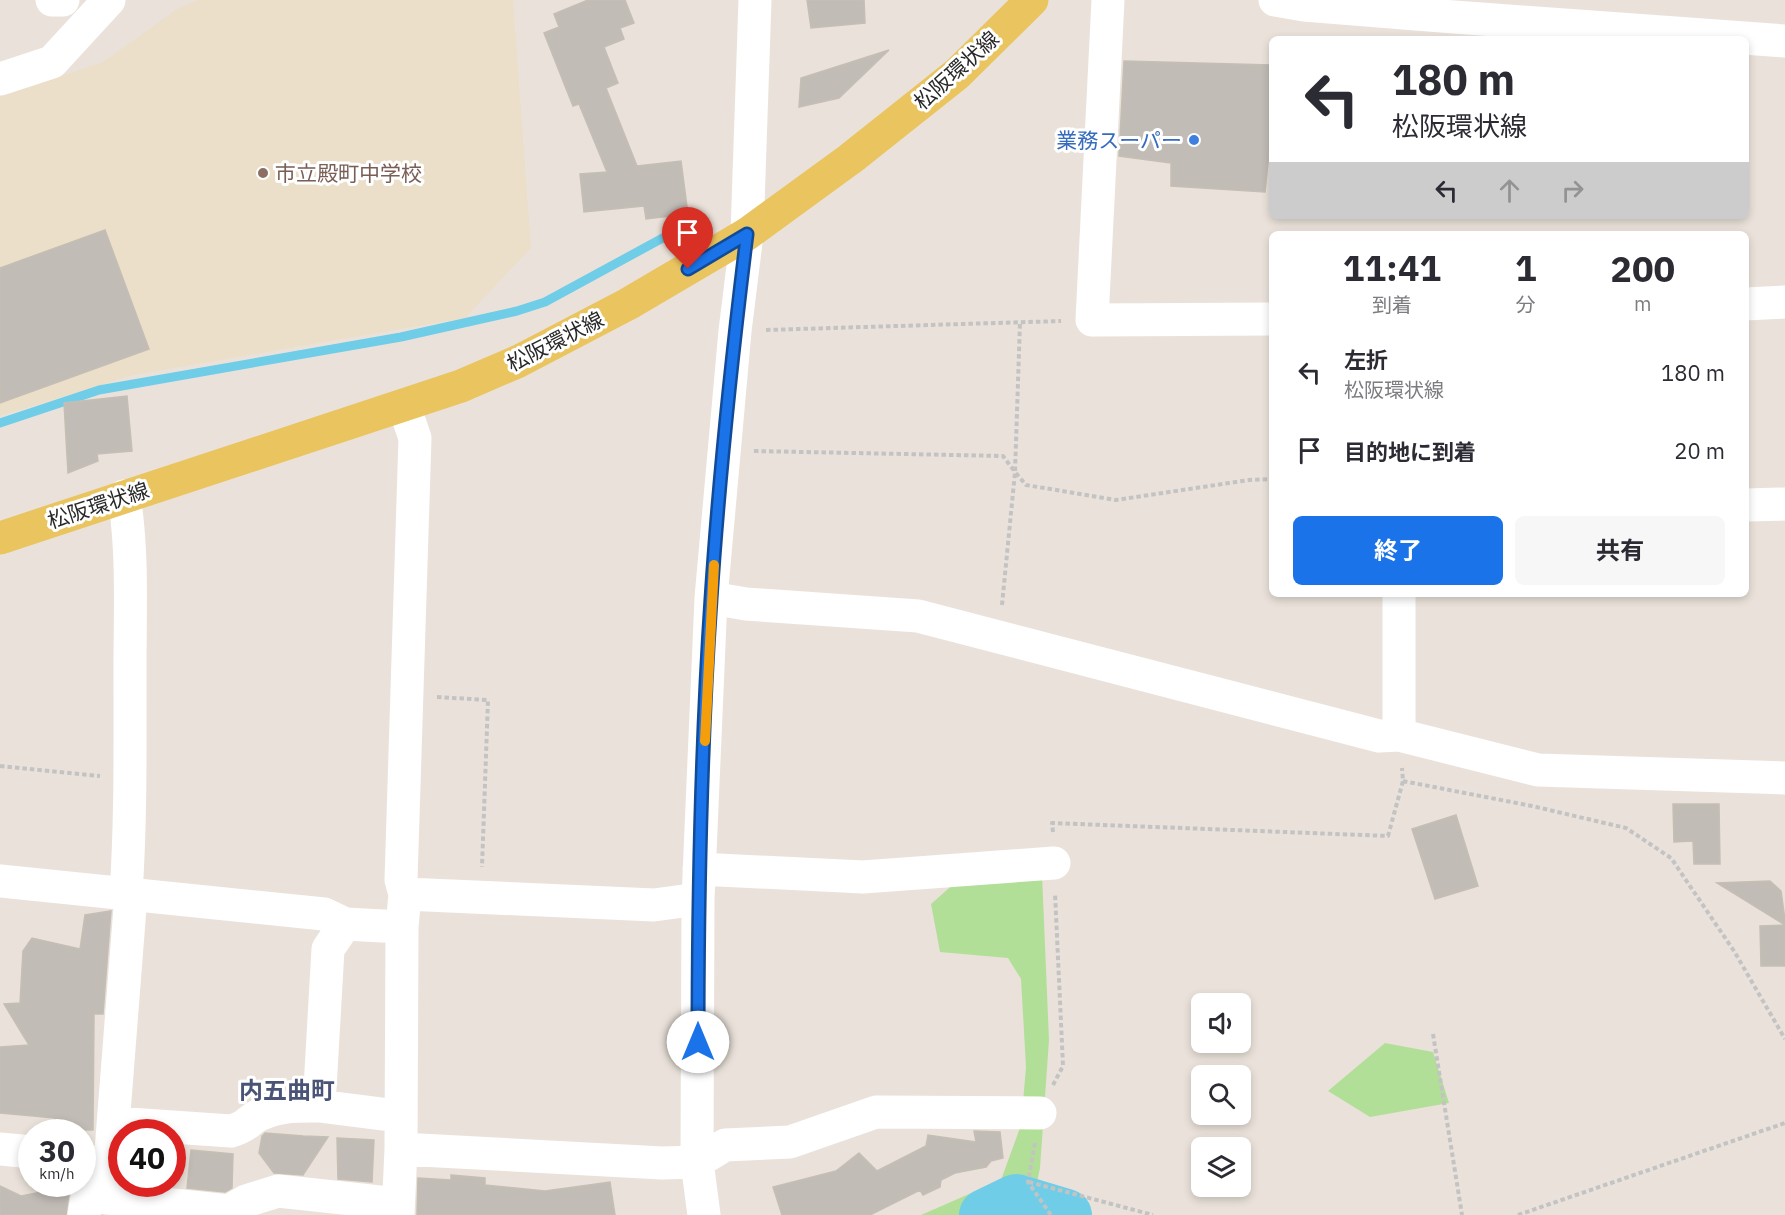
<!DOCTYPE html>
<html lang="ja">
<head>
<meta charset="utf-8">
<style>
  :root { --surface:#fff; --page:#f7f7f7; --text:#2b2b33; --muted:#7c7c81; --accent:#1a73e8 }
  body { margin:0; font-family:"IBM Plex Sans","Noto Sans JP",sans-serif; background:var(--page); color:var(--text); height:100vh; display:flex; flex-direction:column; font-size:22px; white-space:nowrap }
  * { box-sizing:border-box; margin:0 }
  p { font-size:20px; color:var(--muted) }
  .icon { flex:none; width:33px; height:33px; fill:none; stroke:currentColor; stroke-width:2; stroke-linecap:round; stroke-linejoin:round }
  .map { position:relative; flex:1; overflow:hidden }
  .details { position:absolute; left:1269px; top:231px; width:480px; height:366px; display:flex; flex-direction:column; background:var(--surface); border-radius:9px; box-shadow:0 3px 9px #0003 }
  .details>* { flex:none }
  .guide { position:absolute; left:1269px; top:36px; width:480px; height:183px; border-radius:9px; box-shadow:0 3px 9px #0003; background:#fff; color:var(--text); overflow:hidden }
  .tools { position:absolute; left:1191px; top:993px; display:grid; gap:12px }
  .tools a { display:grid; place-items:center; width:60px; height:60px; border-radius:9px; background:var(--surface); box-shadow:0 3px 9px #0003; font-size:30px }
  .speed { position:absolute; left:18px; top:1119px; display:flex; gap:12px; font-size:30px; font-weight:700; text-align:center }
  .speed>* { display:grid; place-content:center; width:78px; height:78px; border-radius:50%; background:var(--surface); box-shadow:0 3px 9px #0003; line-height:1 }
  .speed small { font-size:15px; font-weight:400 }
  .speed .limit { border:9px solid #d22; background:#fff; color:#111 }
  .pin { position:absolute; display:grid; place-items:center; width:51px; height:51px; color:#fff; margin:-62px -26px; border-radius:50% 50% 50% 0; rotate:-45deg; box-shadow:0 0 6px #0007 }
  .pin .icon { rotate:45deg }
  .me { position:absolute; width:66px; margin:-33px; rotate:0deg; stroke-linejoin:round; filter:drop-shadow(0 0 4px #0008) }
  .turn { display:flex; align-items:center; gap:21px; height:126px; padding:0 24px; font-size:27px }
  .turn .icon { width:78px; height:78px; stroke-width:2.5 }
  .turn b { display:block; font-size:42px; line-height:51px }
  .lanes { display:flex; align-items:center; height:57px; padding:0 24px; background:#0003; justify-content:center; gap:30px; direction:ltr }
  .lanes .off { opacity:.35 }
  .eta { display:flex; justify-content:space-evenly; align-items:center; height:102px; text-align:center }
  .eta b { font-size:36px; font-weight:700; line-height:42px }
  .action { display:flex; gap:12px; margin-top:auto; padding:12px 24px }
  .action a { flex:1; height:69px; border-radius:9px; background:var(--accent); color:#fff; font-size:24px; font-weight:700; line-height:69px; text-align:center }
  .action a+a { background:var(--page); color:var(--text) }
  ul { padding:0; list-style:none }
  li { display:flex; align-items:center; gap:18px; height:78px; padding:0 24px }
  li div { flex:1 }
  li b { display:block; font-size:22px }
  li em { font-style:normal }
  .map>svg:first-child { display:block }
  .education { fill:#ebdfc9 }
  .green { fill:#b2df98 }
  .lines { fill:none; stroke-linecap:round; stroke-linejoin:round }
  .stream { stroke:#70cde8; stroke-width:9 }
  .river { stroke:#70cde8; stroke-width:52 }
  .building { fill:#c2bcb6; stroke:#c5beb4; stroke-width:1.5 }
  .path { stroke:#c3c3c3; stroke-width:4; stroke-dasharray:4.5 3; stroke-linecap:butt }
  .minor { stroke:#fff; stroke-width:33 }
  .major { stroke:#eac45f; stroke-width:33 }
  .route-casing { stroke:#114b97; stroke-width:15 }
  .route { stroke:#1a73e8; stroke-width:10 }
  .slow { stroke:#f59e0b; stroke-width:10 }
  .shop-dot { fill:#3f7fe0; stroke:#fff; stroke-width:2 }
  .education-dot { fill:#8d6e63; stroke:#fff; stroke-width:2 }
  .labels { text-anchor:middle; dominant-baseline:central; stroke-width:6; stroke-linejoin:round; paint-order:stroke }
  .street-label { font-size:21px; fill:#282828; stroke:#fff }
  .shop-label { font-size:21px; fill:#366cbe; stroke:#fff; text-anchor:end }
  .education-label { font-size:21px; fill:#785e54; stroke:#fff; text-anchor:start }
  .quarter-label { font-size:24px; font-weight:bold; fill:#4a5476; stroke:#fff }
</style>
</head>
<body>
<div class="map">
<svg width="1785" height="1215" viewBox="0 0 1785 1215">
  <rect width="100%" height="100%" fill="#eae2da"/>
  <path class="education" d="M198,0h315l18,248 -66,70 -331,57 -134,41v-319l103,-35 74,-53z"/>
  <path class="green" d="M1042,874l7,166 -9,128 -8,38 5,9h-116l80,-35 20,-55 5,-58 -5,-88 -13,-21 -68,-6 -9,-48 26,-23z
    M1385,1043l48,9 16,51 -79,14 -42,-26z"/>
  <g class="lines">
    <path class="stream" d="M0,423l99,-33 302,-53 116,-26 28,-9 149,-81"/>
    <path class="river" d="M985,1215l31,-15 50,15"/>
  </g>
  <path class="building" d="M588,0h37l9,23 -14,5 4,11 -20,8 14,36 -12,5 31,78 44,-5 7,53 -42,5 -2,-13 -60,6 -4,-38 27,-2 -28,-68 -6,2 -29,-73 15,-6 -5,-13z
    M807,0h57l1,23 -54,5z
    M889,50l-50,48 -40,9 2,-29z
    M1124,61l148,4v59l-7,68 -94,-6v-23l-52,-7z
    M105,230l44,119 -149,54v-135z
    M127,396l5,55 -35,3 1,7 -30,12 -4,-70z
    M1673,804h46l1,60h-26l-1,-23 -19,1z
    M1456,815l22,71 -43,13 -23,-70z
    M1770,881l11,10 4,29v46h-24l-1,-40 25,-1 -68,-42z
    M111,911l-8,103h-9l-1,116h-38v-12l-55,-5v-66l29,-2 -25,-41 16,-1 3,-52 9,-13 48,11 5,-34z
    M974,1131l26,1 3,26 -12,3 -5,6 -31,6 -14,7 -1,7 -17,8 -3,-5 -50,25h-88l-9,-28 63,-16 23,-18 18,18 49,-25 2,-11 48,7z
    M265,1133l38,3 25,1 -25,38 -29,-2 -15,-20 3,-17z
    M337,1138l37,2 -2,42 -34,-3z
    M191,1150l42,4 -1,34 -7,4 -38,-4z
    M451,1175l34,3v7l60,6 65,-9 5,33h-198l1,-37 33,2z
    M0,1186l21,10 26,-5 3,-5 16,2 3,5 -3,22h-66z"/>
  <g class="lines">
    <path class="path" d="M766,330l295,-9
      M754,451l249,5 12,16 5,-150
      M1002,605l13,-133 11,13 90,15 133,-20 23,-1
      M437,697l51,3 -6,167
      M0,766l100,10
      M1403,781l129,25 94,22 45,30 63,93 51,88
      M1053,832l-1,-9 336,13 15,-55 -1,-13
      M1433,1034l29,181
      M1053,1085l10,-19 -8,-173
      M1035,1143l-7,39 23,33
      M1029,1182l124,33
      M1518,1215l267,-92"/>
    <path class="minor" d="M52,0h11
      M1108,0l-16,320 180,-1
      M1275,0l29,5 150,12 331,24
      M0,79l52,-17 57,-62
      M1746,304l39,-2
      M124,496c9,56 6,113 6,170 0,76 1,152 -4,228
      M1746,505l39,-1
      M1399,594v141
      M711,598l35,6 172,12 461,120 20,-1 139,35 247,8
      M699,869l164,8 191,-14
      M0,881l324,33 21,10 57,3
      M405,894l249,11 44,-6
      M319,1106l63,8
      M114,1123l117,8c18,-5 16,-10 28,-16 21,-10 38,-9 60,-9l9,-157 17,-25
      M0,1149l32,3
      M401,1149l1,-222 3,-33 -4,-14 14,-442 -11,-32
      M82,1160l14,9 11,29 122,13 17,-10 32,-10 120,13
      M84,1215c3,-25 11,-44 27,-64l20,-256
      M398,1215l3,-66 261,14 35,-1 28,-17 65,-3 86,-30 164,1
      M704,1215l-7,-53 1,-263 13,-301 24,-267 12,-97 8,-234"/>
    <path class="major" d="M0,538l461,-152 58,-25 109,-57 119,-70 103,-75 107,-85 75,-74"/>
  </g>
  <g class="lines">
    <g class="route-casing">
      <path id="route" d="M688,269l59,-35c-15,121 -28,243 -36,365 -10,147 -13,295 -13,443"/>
    </g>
    <use href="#route" class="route"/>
    <path class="slow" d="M705,741l9,-176"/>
  </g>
  <circle class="shop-dot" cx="1194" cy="140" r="6"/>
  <circle class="education-dot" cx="263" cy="173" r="6"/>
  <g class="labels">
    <g class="street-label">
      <text transform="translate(956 70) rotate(-42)">松阪環状線</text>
      <text transform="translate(555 341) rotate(-27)">松阪環状線</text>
      <text transform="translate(98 505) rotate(-18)">松阪環状線</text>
    </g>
    <g class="shop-label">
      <text x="1182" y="140">業務スーパー</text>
    </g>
    <g class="education-label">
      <text x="275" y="173">市立殿町中学校</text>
    </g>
    <g class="quarter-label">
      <text x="287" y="1090">内五曲町</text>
    </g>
  </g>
</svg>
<div class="tools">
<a><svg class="icon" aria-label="sound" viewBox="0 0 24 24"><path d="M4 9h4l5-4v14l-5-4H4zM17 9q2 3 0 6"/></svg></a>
<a><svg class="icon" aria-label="search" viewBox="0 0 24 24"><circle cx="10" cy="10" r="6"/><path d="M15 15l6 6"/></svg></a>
<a><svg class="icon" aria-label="layers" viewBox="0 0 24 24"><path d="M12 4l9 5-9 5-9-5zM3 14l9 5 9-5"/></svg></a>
</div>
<div class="speed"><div>30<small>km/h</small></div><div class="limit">40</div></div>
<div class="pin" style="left:688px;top:269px;background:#d93025"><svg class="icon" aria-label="arrive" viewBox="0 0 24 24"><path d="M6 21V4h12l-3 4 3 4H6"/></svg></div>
<svg class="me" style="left:698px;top:1042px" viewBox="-20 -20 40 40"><circle r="19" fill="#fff"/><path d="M0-13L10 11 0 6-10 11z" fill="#1a73e8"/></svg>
<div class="guide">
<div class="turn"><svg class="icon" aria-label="left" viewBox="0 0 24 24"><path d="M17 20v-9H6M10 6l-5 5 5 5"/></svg><div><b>180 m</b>松阪環状線</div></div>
<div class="lanes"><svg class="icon" aria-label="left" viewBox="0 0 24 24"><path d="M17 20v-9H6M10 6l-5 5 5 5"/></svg><svg class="icon off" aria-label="ahead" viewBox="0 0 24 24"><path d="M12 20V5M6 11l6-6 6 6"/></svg><svg class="icon off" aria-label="right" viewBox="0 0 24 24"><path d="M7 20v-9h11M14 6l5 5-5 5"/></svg></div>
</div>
<section class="details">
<div class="eta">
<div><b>11:41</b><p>到着</p></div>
<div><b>1</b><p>分</p></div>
<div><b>200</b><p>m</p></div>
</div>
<ul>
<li><svg class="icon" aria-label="left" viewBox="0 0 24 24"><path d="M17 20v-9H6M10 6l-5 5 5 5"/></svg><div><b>左折</b><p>松阪環状線</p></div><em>180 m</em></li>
<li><svg class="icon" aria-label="arrive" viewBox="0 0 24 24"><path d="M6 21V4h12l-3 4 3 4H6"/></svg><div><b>目的地に到着</b></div><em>20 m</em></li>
</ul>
<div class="action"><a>終了</a><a>共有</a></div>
</section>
</div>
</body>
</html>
